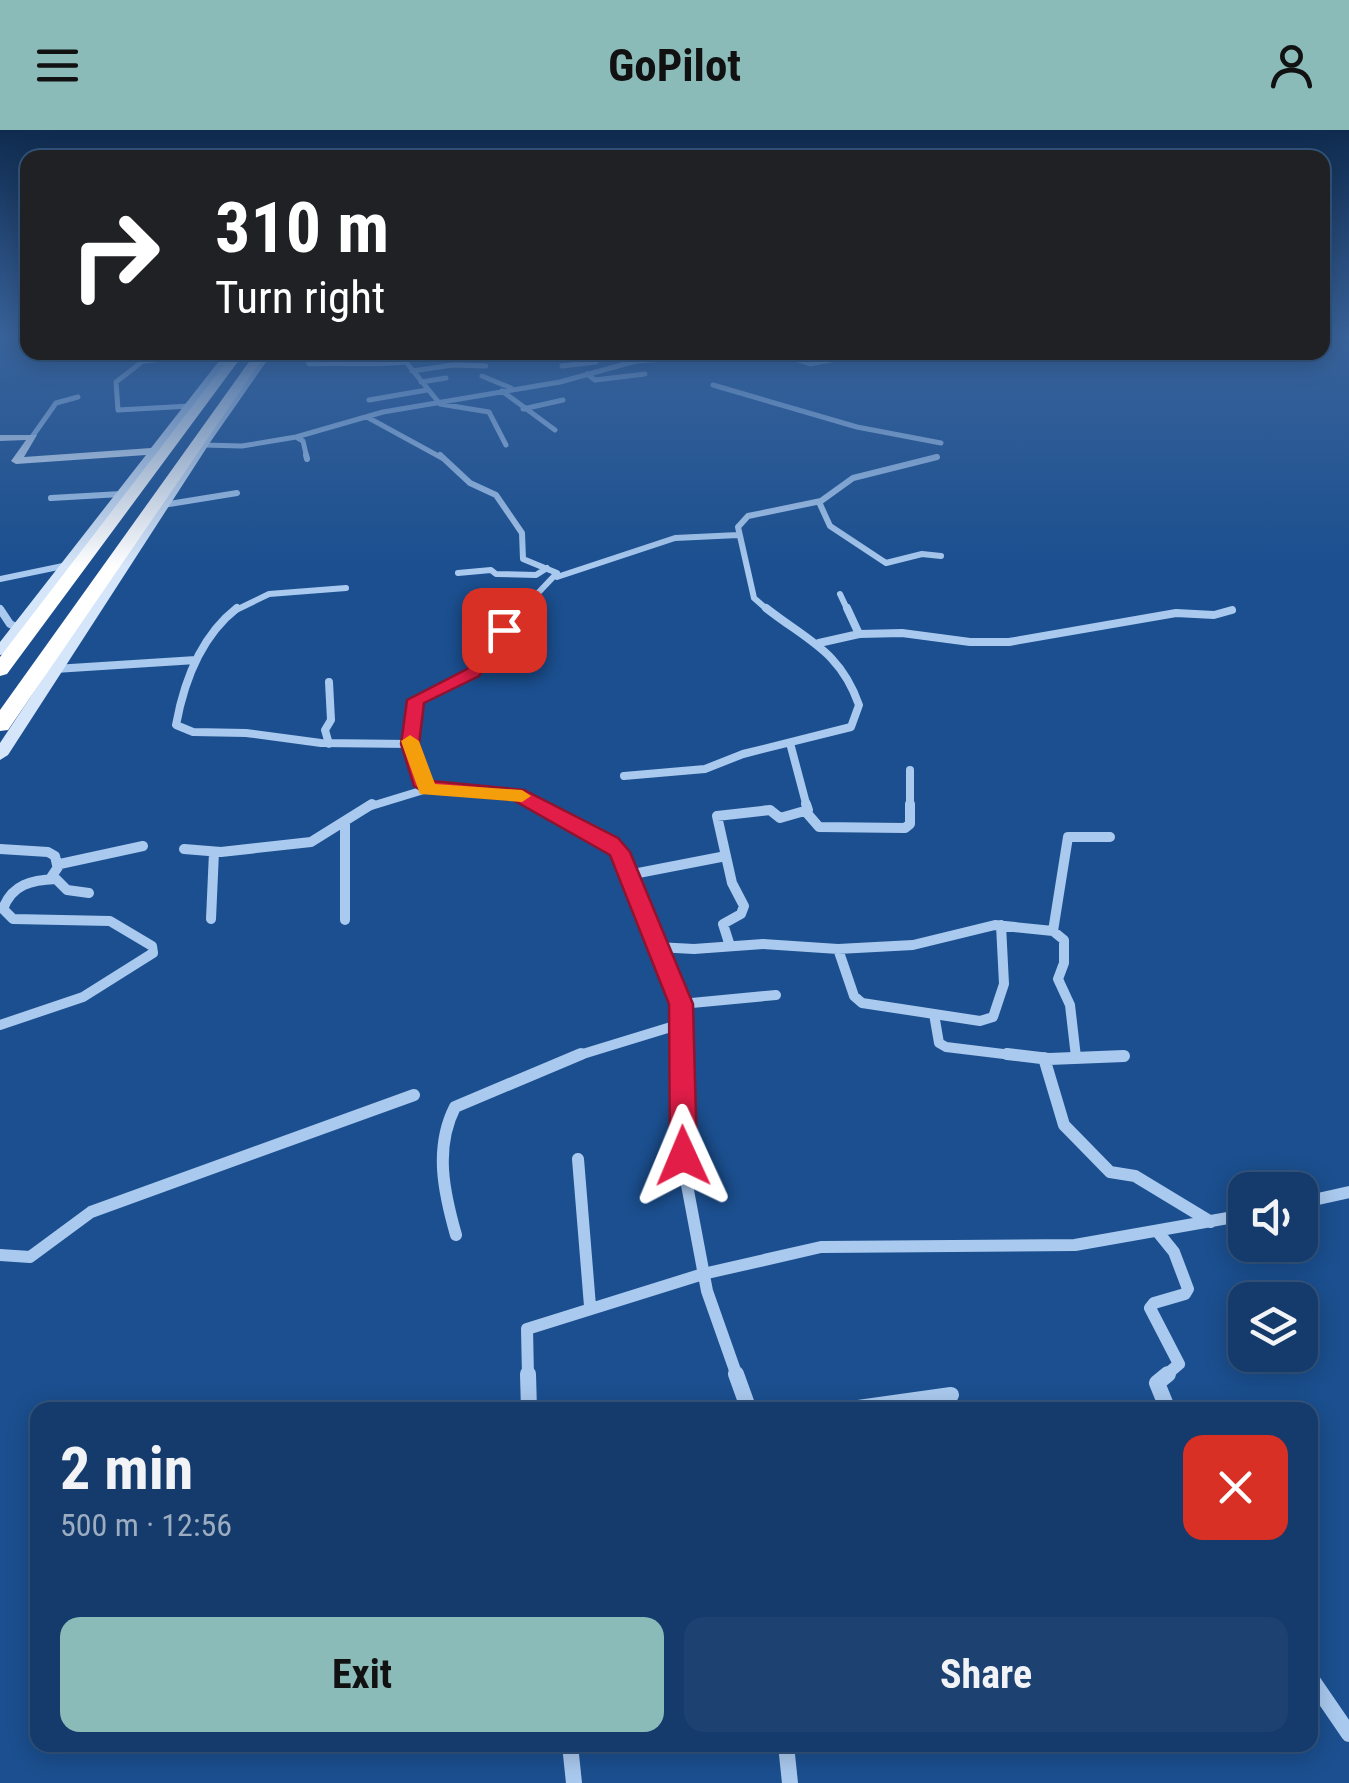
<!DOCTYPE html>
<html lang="en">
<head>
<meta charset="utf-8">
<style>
  :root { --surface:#143b6b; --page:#1d4271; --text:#f1f3f6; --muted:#9dadc1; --line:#33557e; --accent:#8bbbb9 }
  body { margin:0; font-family:"Roboto Condensed",sans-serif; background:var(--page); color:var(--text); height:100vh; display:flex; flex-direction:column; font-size:38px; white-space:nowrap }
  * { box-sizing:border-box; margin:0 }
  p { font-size:32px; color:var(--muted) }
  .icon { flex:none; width:55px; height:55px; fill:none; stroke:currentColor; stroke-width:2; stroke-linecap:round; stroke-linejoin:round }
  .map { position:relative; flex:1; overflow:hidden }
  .details { position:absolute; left:30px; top:1272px; width:1288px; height:350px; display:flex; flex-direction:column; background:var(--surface); border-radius:20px; box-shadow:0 5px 25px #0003,0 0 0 2px var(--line) }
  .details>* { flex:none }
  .banner { position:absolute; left:20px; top:20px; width:1310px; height:210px; border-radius:20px; box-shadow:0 5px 25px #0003,0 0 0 2px var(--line); background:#202124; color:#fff; overflow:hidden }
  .fabs { position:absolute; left:1228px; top:1042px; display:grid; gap:20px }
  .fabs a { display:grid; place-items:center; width:90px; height:90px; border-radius:20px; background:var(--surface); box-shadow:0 5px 25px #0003,0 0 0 2px var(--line); font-size:50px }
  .pin { position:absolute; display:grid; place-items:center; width:85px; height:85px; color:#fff; margin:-42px; border-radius:20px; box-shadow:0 5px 15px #0006 }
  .me { position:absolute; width:110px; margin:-55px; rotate:359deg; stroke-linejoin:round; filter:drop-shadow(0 0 8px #0008) }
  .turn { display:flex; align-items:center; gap:35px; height:210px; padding:0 30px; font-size:45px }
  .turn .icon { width:130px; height:130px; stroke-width:2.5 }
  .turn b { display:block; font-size:70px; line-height:85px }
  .round { display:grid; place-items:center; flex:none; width:105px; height:105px; border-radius:20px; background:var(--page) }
  .headline { display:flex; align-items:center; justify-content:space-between; height:170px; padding:0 30px }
  h1 { font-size:60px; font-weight:700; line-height:75px }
  .cta { display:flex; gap:20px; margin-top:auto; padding:20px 30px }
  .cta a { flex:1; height:115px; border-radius:20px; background:var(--accent); color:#111; font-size:40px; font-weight:700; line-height:115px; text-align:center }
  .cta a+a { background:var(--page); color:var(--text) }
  header { display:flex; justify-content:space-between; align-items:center; height:130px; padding:0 30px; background:var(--accent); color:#111; font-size:45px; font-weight:700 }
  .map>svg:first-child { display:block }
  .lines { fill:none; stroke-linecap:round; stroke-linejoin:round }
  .street-far5 { stroke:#a9c9ee; stroke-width:5 }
  .street-far4 { stroke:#a9c9ee; stroke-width:6 }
  .street-far3 { stroke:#a9c9ee; stroke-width:8 }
  .street-far2 { stroke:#a9c9ee; stroke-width:10 }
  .street-far1 { stroke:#a9c9ee; stroke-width:12 }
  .street { stroke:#a9c9ee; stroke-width:16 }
  .secondary { fill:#d6e6fa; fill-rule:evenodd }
  .highway { fill:#fff; fill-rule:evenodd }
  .route { fill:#e11d48; stroke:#92132f; stroke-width:2.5 }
  .slow { fill:#f59e0b }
</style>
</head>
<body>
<header><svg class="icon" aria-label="menu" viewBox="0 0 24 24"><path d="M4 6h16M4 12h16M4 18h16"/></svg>GoPilot<svg class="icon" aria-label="person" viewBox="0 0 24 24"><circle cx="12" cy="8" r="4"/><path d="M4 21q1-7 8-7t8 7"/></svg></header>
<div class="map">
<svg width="1349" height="1653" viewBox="0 0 1349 1653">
  <rect width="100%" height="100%" fill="#1b4f8f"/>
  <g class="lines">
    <path class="street-far5" d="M134,222l13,6 -31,24 2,28 72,-4
      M306,222l3,12c34,-2 63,2 97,-2l34,42 49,8 17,33
      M482,222l37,3
      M145,231l77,-9
      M562,236l34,-4
      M412,241l41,-6 33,1
      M587,244l8,6 50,-6
      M482,246l29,12
      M421,252l25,-4
      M713,255l144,42 84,16
      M502,261l53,39
      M369,270l58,-10
      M523,279l40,-9
      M367,287l75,41
      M32,307l24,-34 22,-6
      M296,307l7,4 4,17
      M203,315l39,1 54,-9 87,-25 177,-30 76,-21 122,-8 22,1 30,10 62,-12"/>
    <path class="street-far4" d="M306,325l1,4
      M440,325l30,28 26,12 26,38 1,26 34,14 -36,38
      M51,368l70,-4
      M819,372l11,24 56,37 36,-9 19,2
      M163,375l74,-12
      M458,443l33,-3 5,4 40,1 11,-7
      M557,447l118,-39 63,-3
      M0,449l63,-13
      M840,464l8,17
      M234,481l35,-17 77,-6
      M769,481l-15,-13 -16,-71 10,-11 73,-15 32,-23 84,-21"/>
    <path class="street-far3" d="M237,478c-37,29 -53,73 -61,117l17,7 53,1 75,10 89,1
      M524,478l-51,65 -55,25 -8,46 17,45 91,5 24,13
      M847,478l12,26
      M0,479l10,15 8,4
      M819,513l40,-9 43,-1 68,9h39l167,-29 38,2 18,-5
      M55,539l141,-9
      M329,552l2,38 -6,10 4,14
      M790,613l17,64
      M910,640v37
      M624,646l81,-7 38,-15 108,-27 8,-22c-19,-54 -51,-64 -93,-97
      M368,677l59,-18"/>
    <path class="street-far2" d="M537,674l74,39 8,9 62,152 1,53
      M806,682l13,15 86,1 5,-4v-20
      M345,692v98
      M0,719l48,3 7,4 2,9
      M184,719l37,3 90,-10 61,-38
      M628,745l98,-19
      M50,749l10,-15 83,-18
      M211,789l3,-67
      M1053,801l15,-94h42
      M730,816l-7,-22 18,-10 3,-8 -12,-23 -15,-67 53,-6 10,8 28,-8 -2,-6
      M657,817l37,2 69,-5 75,5 75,-4 82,-20 58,6 11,9v23l-6,16 12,26 6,52
      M838,819l16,47 8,7 118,18 13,-4 11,-33 -3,-59
      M681,874l95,-9
      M934,884l5,29 7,4 82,10
      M0,895l83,-28 70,-44 -1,-7 -42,-25 -97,-2 -10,-10c9,-25 29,-29 53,-30l11,11 22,3
      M573,927l111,-34
      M1110,927l14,-1"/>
    <path class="street-far1" d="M682,924l2,115 23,122 30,85
      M1007,924l42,5 75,-3
      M1044,928l20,67 46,47 25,4 76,46
      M578,1029l12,147
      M1300,1073l49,-11
      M1157,1101l17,21 14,37 -3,5 -31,9 -4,5 29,56 -14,12
      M456,1105c-12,-42 -22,-87 -1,-128l126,-53
      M0,1125l30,2 61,-45 323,-117
      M528,1246l-1,-47 176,-55 118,-27 254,-2 170,-30"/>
    <path class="street" d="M528,1244l1,36
      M736,1244l13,36
      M1168,1244l-11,9 11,27
      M844,1280l107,-15
      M1310,1547l39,57
      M570,1615l4,38
      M786,1615l4,38"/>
    <path class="secondary" d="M226,222h9l-230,302 -5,1v-13l146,-187 -130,9 -5,-3 15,-21 -26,1v-6h37l-13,22 127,-9z
      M264,222h9l-62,89 -203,314 -8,5v-17l201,-303z"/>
    <path class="highway" d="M234,222h11l-238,322 -7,2v-19z
      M256,222h11l-259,378 -8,1v-21z"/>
  </g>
  <linearGradient id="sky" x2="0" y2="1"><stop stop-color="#0f2b4f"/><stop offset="0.47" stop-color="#39639b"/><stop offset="1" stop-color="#39639b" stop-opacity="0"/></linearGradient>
  <rect width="1349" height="438" fill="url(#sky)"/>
  <path class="route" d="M504,495l7,5 -32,46 -55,27 -5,41 13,37 92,9 94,48 12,14 63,152 4,152 -4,9 -10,3 -9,-3 -4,-9 -1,-152 -59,-149 -97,-55 -89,-8 -10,-6 -13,-42 6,-44 60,-31 31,-42z"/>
  <path class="slow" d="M410,605l9,6 16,43 87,6 9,6 -9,6 -102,-8 -19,-53z"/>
</svg>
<div class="fabs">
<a><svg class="icon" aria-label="sound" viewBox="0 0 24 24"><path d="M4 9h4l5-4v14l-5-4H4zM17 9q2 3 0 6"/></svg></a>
<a><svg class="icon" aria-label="layers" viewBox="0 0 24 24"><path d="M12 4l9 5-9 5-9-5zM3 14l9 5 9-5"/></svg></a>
</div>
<div class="pin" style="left:504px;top:500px;background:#d93025"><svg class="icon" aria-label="arrive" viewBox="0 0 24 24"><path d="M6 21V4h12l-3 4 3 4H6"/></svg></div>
<svg class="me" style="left:683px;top:1026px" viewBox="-20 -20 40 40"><path d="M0-17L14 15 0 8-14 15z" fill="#e11d48" stroke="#fff" stroke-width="4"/></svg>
<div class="banner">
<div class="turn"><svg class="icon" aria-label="right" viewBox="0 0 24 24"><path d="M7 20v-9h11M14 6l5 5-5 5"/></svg><div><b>310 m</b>Turn right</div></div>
</div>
<section class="details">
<div class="headline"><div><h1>2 min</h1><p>500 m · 12:56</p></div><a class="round" style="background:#d93025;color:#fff"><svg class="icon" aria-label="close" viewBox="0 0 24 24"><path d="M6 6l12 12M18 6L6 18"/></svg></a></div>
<div class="cta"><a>Exit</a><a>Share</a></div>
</section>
</div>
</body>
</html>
